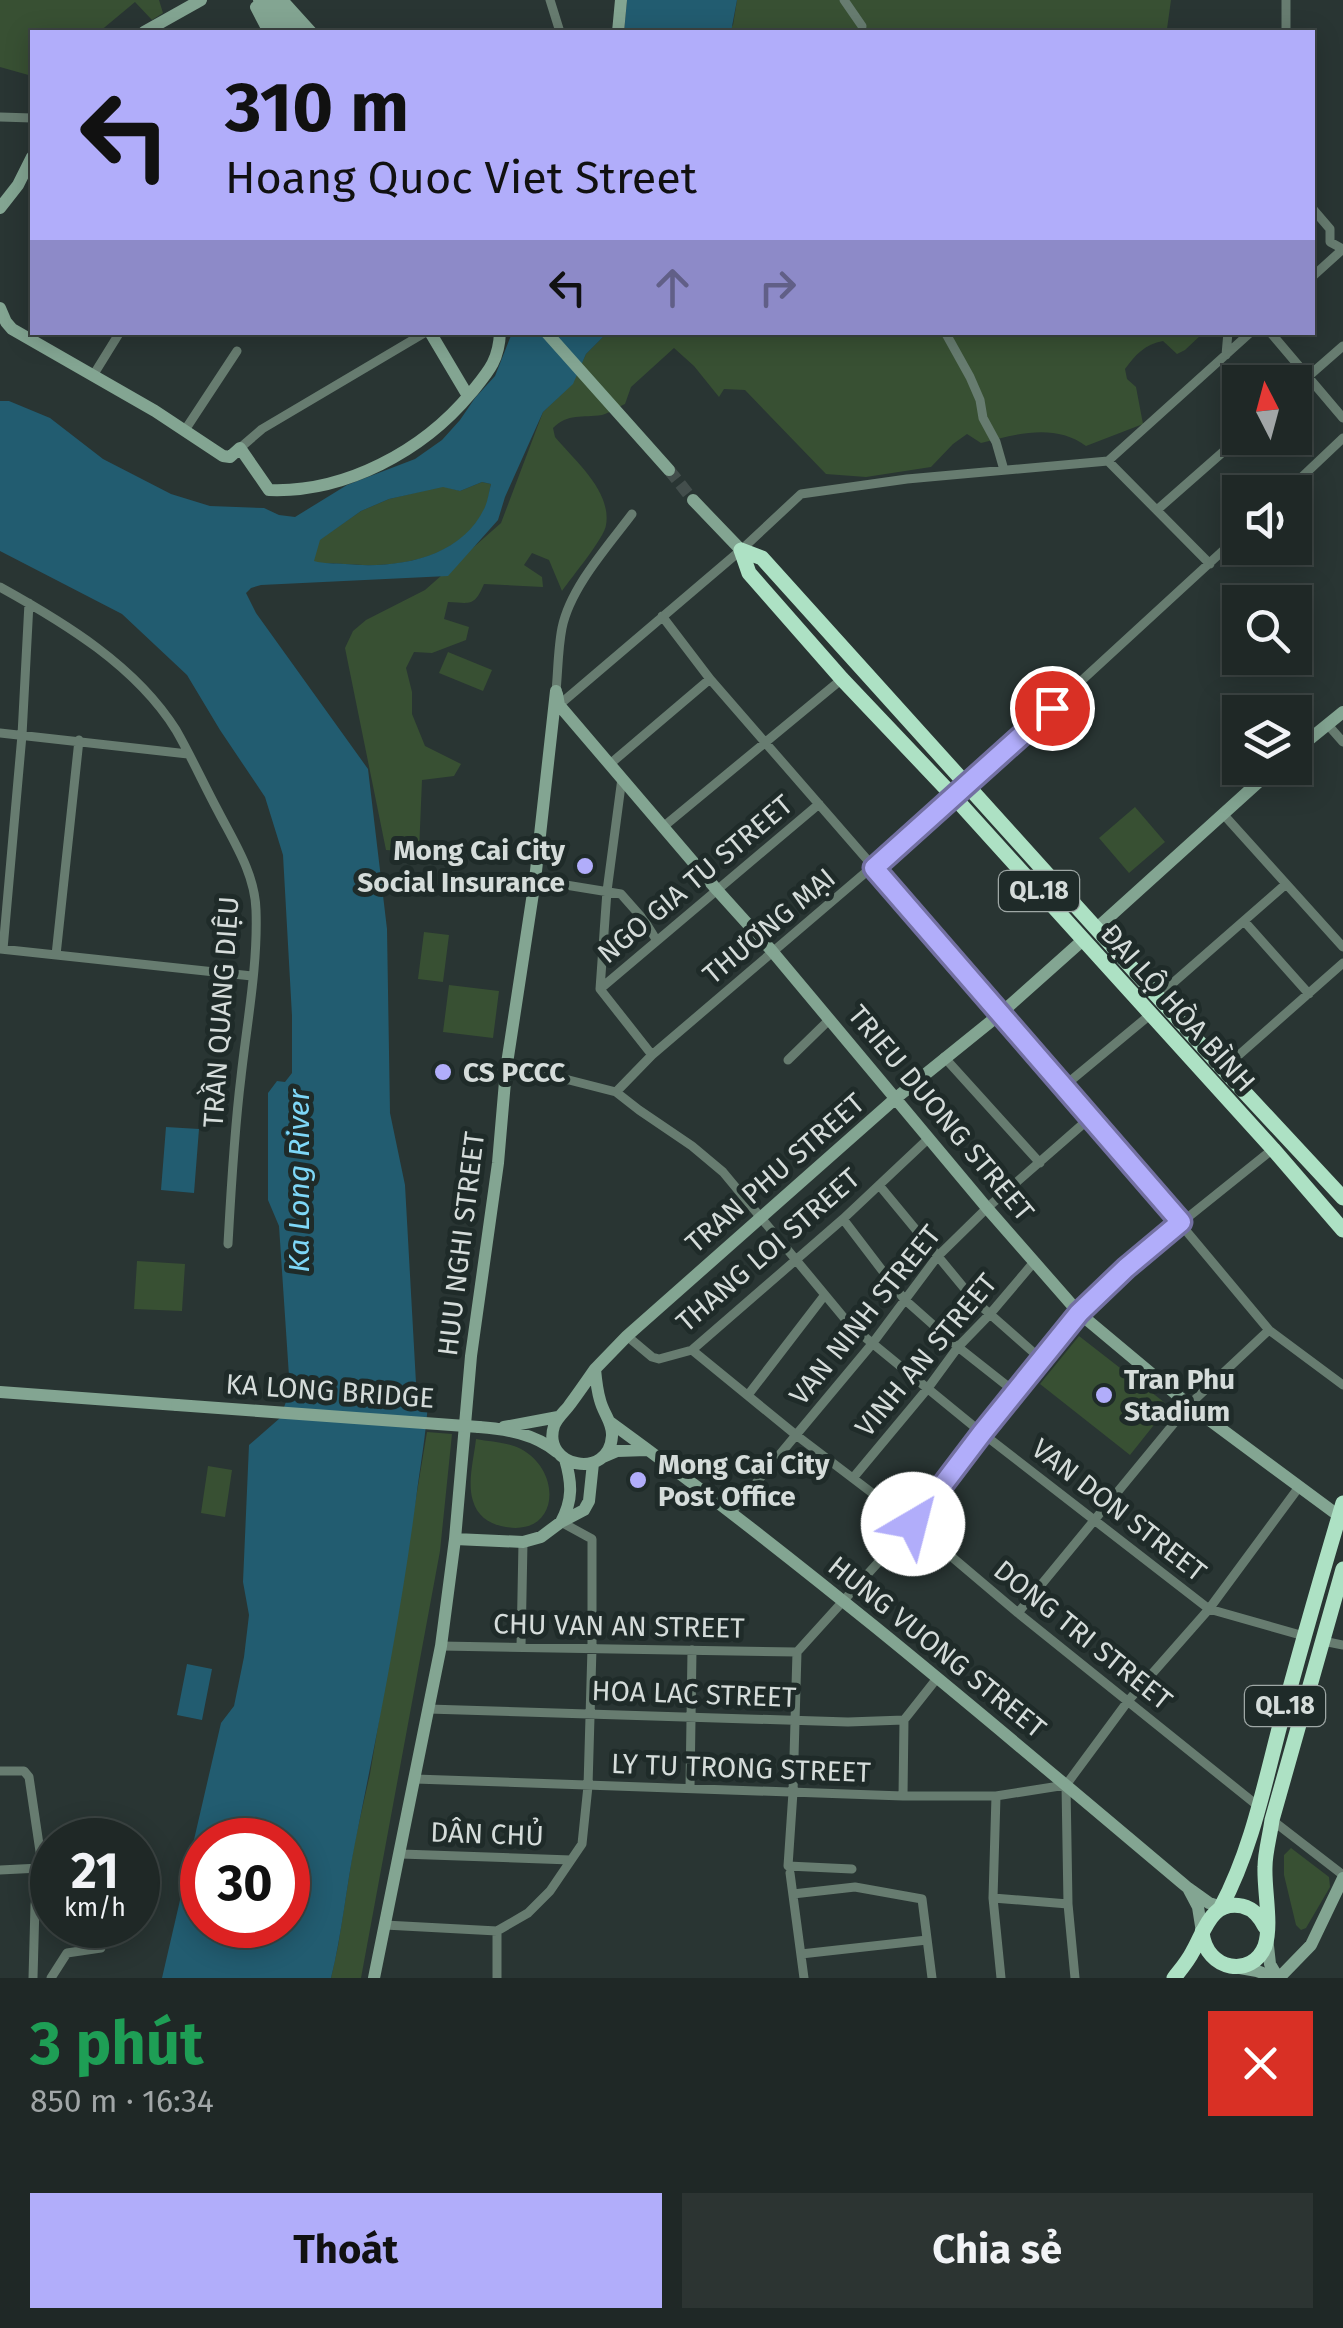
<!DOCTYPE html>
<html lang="vi">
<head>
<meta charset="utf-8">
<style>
  :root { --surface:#1f2826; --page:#2c3432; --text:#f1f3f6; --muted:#a1a6a7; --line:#3c4443; --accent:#b1adfa }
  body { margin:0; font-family:"Fira Sans",sans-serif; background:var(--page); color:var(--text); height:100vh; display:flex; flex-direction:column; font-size:38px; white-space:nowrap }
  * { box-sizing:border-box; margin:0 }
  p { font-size:32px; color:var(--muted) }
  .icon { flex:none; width:55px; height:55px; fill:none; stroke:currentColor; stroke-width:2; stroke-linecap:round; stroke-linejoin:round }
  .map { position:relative; height:1978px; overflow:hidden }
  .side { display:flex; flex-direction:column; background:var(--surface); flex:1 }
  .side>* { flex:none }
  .banner { position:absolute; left:30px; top:30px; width:1285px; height:305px; border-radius:0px; box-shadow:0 5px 25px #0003,0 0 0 2px var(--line); background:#b1adfa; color:#111; overflow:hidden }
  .needle { width:65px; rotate:354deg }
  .fabs { position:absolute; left:1222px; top:365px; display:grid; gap:20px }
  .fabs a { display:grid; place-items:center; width:90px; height:90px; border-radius:0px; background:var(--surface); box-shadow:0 5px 25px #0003,0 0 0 2px var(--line); font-size:50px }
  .speed { position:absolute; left:30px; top:1818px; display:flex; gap:20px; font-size:50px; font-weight:700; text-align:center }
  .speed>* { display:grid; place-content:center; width:130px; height:130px; border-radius:50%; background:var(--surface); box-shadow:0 5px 25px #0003,0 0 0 2px var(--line); line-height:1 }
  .speed small { font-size:25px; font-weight:400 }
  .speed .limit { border:15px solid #d22; background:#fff; color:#111 }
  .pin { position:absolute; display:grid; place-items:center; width:85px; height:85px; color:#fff; margin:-42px; border:5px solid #fff; border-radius:50%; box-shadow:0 2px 10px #0007 }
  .me { position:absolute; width:110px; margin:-55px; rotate:37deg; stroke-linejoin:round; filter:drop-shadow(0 0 8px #0008) }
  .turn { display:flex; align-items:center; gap:35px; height:210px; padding:0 30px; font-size:45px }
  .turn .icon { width:130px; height:130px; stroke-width:2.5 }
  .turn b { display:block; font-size:70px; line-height:85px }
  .lanes { display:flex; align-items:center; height:95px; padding:0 30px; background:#0003; justify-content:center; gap:50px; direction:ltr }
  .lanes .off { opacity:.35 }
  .round { display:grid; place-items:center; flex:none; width:105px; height:105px; border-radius:0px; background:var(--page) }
  .head { display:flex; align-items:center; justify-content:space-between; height:170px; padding:0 30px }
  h1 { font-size:60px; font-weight:700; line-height:75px; color:#1e9e55 }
  .primary-button { display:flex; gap:20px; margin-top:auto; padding:20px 30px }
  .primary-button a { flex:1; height:115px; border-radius:0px; background:var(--accent); color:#111; font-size:40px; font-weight:700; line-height:115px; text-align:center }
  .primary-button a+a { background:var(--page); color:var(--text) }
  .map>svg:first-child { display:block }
  .green { fill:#385033 }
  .water { fill:#225c70; fill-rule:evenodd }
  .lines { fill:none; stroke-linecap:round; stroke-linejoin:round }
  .secondary-tunnel { stroke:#434e4c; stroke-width:12; stroke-dasharray:12 6; stroke-linecap:butt }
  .street { stroke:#677c70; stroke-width:9 }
  .secondary { stroke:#83a592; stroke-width:12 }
  .highway { stroke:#ade1c4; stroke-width:15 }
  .secondary-bridge { stroke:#83a592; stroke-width:12 }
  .route-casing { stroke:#7370a2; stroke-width:25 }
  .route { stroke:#b1adfa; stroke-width:18 }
  .poi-dot { fill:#b1adfa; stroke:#1f2b29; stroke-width:4 }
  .labels { text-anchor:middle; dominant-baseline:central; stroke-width:10; stroke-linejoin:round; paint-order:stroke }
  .shield { fill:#1f2b29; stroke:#9ea7a5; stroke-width:2.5 }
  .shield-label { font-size:25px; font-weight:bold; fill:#d5dcda }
  .poi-label { font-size:28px; font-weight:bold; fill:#d5dcda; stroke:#1f2b29; text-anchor:start }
  .street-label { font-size:28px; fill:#d5dcda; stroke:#1f2b29 }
  .water-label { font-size:30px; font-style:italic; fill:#7ed7f7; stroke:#1f2b29 }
</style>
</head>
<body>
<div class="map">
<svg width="1343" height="1978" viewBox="0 0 1343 1978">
  <rect width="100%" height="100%" fill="#293533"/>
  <path class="green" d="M0,0h159l4,13 -11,7 -17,-18 -36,30h-67v44l-32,-9z
    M737,0h434l-4,29 2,3h-443l7,-7z
    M607,333h596l-18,17 -8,4 -14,-13c-18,3 -28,14 -38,28l2,10 9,8 7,37 -57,22c-31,-23 -70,-12 -105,-3l-14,-9 -14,10 -22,23 -65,10 -40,-3 -81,-84 -21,-1 -5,8 -25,-31 -20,-18 -43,39 -6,17c-7,3 -15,9 -23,11 -20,3 -34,-2 -49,13l2,9c19,23 57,54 51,88 -1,12 -35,53 -44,66l-13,-31 -17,-7 -8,12 18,12 1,10 -59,-3c-10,23 -13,19 -36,18l-4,17 25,8 -3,13 -34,13 -18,-1 -8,16 6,24v22l13,32 36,18 -7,12 -32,4 -3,72 -33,-2 -41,-202 8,-17 13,-11 59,-30 76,-67 42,-111 29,-28 14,-30z
    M482,482l9,2c-2,7 -2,16 -5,22 -24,54 -91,63 -142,58 -10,-1 -20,0 -31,-2l6,-22 42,-29 28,-12 54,-13 17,5z
    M448,652l44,18 -9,21 -44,-18z
    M1135,807l30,35 -36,31 -30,-35z
    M424,932l25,3 -6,47 -25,-3z
    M449,985l50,6 -6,47 -50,-6z
    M137,1261l48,3 -3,47 -48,-2z
    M1079,1336l90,70 -39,49 -90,-71z
    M427,1432l25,2 -12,117 -79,427h-30l7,-32 16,-101 16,-71z
    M476,1439c15,3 32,3 45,10 43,23 38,91 -20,77 -13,-3 -24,-11 -28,-25 -6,-18 1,-43 3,-62z
    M208,1466l24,4 -7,47 -24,-4z
    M1291,1848l38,29 1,10 -24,41 -5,2 -5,-5 -12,-50v-20z"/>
  <path class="water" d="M627,0h110l-6,32h-107z
    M512,333h95l-21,21 -13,30 -30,28 -38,85 -7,23 -50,56 -187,9 -10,3 -5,5 10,20 112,156 19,160 3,184 15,72 12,216 11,1c-2,33 -8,65 -12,97 -15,116 -38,230 -61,344 -9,45 -13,91 -24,135h-169l59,-255 13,-17 10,-49 5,-42 -6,-33 6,-137 31,-27 10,-27 -11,-165 -11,-26v-107l9,-12 8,1 7,-9v-57l-9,-161 -18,-58 -45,-67 -33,-55 -65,-61 -122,-63v-150h9l41,17 53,41 68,35 39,12 54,2 15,7 16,2 52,-32 68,-26 27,-19 18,-20 15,-22 20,-22zM482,482l9,2c-2,7 -3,16 -6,23 -24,52 -89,62 -140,57 -10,-1 -21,0 -31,-3l6,-21 41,-29 28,-12 54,-12 17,4zM202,1840h86v85h-86z
    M166,1127l33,2 -5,64 -33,-3z
    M187,1664l25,5 -10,51 -25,-5z"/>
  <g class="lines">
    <path class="secondary-tunnel" d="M669,470l24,30"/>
    <path class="street" d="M550,0l10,32
      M844,0l18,26 -1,6
      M1286,32v-32
      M0,117l32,1
      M1312,208l18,21v13l13,7
      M1312,277l31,-28
      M945,332l25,45 10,23 3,18 13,24 8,28
      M1270,332l73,86
      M1226,355l2,-23
      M94,374l26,-42
      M1295,388l48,-42
      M185,430l52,-79
      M240,448l22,-19 164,-97
      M1108,461l102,103
      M1286,492l57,-54
      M1157,510l83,-73
      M0,587c65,36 136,79 176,143 15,26 28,55 42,81 16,31 37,63 38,99 2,55 -9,112 -15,167 -7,56 -10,112 -13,167
      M662,616l48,63 381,438 178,213 74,55
      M556,691c2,-20 2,-43 6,-63 8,-40 46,-82 70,-114
      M559,705l182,-155 60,-56 106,-15 201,-18 143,-129
      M1328,725l15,17
      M0,733l188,21
      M610,764l100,-85
      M622,778l-15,113 -7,98 52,66
      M967,786l273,-251
      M1224,815l119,132
      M663,827l179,-148
      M535,880l86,14 23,26 13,21
      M1244,921l65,73
      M0,949l252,27
      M3,949l19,-214 7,-132
      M56,955l23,-215
      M600,989l219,-185
      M1158,996l128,-112
      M944,1057l96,106
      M788,1060l41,-40
      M1223,1069l120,-106
      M506,1070l63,10 47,12 23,18 53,36 31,26 127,153 132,108 227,176 95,27
      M1063,1087l88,-73
      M616,1092l36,-37 302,-258
      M879,1185l95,115 68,60
      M843,1219l61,80 54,48 57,45
      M627,1336l25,21 7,2 33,-9 151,-131 86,-81
      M692,1350l104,85 117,89 105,89 240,193
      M748,1395l76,-99
      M853,1478l75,-90 30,-41 32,-33 44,-52
      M731,1513l141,-169 65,-87 50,-49 104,-91
      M1018,1613l171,-208 80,-75
      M1323,1641l20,4
      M441,1646l356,6
      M521,1647l2,-105
      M428,1709l420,13 56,-2 34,-43
      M0,1771h24l5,6 12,81 -6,47 -2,73
      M415,1779l488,17h93l70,-11
      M1066,1785l62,-84 81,-92 90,-122
      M1066,1785l2,119 7,74
      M690,1788l2,-138
      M903,1796l1,-76
      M996,1796l-3,102 8,80
      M1272,1820l71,55
      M401,1854l170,6
      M852,1869l-64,-3 5,-74 4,-140 116,-128 69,-91 97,-120 47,-46 147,-118
      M0,1870l40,-2
      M790,1873l14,105
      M793,1894l62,-7 67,12 10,79
      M993,1898l75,6
      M385,1925l112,6
      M801,1954l126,-14
      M51,1978l16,-25 34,-5
      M497,1978v-47l31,-18 22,-22 32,-47 6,-58 4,-138v-109l-31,-17"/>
    <path class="secondary" d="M259,0l25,32
      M272,0l26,32
      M282,0l29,32
      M256,7l13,25
      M144,32l57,-32
      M618,32l3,-32
      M0,208l18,-23 14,-28
      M0,308l6,14 6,7 143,82 68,45 7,1 10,-9 29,42c76,3 154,-39 202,-97 17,-21 28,-32 29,-61
      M430,332l38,64
      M546,332l123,138
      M693,500l48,50
      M557,694l2,11 158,185 55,61 215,257 92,105 110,92 150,111
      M1295,751l48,-39
      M1097,928l177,-160
      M595,1369c1,11 2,21 5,31 3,13 13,23 12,36 -3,45 -71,31 -58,-10 3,-8 9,-13 14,-19 9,-12 18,-25 27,-38l2,-2 30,-31 269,-238 104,-84 83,-74
      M0,1392l177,13
      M610,1422c201,146 389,307 578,466l21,15 12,4
      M479,1427c28,2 56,7 78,25
      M504,1427l54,-10
      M603,1457l14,-6 30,-1
      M561,1522c12,-22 11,-39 4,-63
      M455,1539l68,3 18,-5 20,-15 23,-12 5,-9 4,-38
      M1189,1890l9,17 4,25
      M1267,1937l3,27 8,14
      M1240,1968l17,3 19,7
      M374,1978l67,-332 14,-107 16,-183 27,-193 8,-93 29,-190 21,-189
      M1279,1978l32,-33 32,-67"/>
    <path class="highway" d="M741,550l8,23 93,106 112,118 319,352 70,81
      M741,550l21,8 461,511 120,129
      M1221,1907c30,-56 43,-121 59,-182 20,-75 41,-148 63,-222
      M1202,1932c4,40 51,46 63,14 7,-22 -1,-56 0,-79 0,-15 5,-31 7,-47l71,-251
      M1174,1978c7,-9 14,-17 19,-27 12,-21 18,-51 49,-45 12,3 18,11 23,21"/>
    <path class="secondary-bridge" d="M177,1405l302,22"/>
  </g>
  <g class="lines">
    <g class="route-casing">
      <path id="route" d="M913,1524l69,-91 97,-120 47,-45 55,-46 -307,-354 178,-160"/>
    </g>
    <use href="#route" class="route"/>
  </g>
  <g class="poi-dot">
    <circle cx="585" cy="866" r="10"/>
    <circle cx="443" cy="1072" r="10"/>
    <circle cx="1104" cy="1395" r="10"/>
    <circle cx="638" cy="1480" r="10"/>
  </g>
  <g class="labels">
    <g class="shield">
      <rect x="999" y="871" width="80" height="40" rx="8"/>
      <rect x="1245" y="1686" width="80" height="40" rx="8"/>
    </g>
    <g class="shield-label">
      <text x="1039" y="891">QL.18</text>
      <text x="1285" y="1706">QL.18</text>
    </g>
    <g class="poi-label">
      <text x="565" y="850" text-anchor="end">Mong Cai City<tspan x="565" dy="32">Social Insurance</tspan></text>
      <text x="463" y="1072">CS PCCC</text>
      <text x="1124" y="1379">Tran Phu<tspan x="1124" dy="32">Stadium</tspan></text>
      <text x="658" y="1464">Mong Cai City<tspan x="658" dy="32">Post Office</tspan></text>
    </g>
    <g class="street-label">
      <text transform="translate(695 879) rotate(-40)">NGO GIA TU STREET</text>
      <text transform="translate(769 926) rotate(-40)">THƯƠNG MẠI</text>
      <text transform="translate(1178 1008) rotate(48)">ĐẠI LỘ HÒA BÌNH</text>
      <text transform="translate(221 1012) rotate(-86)">TRẦN QUANG DIỆU</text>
      <text transform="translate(941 1113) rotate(50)">TRIEU DUONG STREET</text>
      <text transform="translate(775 1173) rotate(-41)">TRAN PHU STREET</text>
      <text transform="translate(461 1244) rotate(-83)">HUU NGHI STREET</text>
      <text transform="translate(768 1250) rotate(-41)">THANG LOI STREET</text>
      <text transform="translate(865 1315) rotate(-51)">VAN NINH STREET</text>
      <text transform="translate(926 1355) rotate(-50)">VINH AN STREET</text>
      <text transform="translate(330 1391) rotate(4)">KA LONG BRIDGE</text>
      <text transform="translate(1119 1510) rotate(38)">VAN DON STREET</text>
      <text transform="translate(619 1626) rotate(1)">CHU VAN AN STREET</text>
      <text transform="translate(1083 1635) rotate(39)">DONG TRI STREET</text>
      <text transform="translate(937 1647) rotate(39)">HUNG VUONG STREET</text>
      <text transform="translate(694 1694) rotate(2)">HOA LAC STREET</text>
      <text transform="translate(741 1768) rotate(2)">LY TU TRONG STREET</text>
      <text transform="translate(487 1834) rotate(2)">DÂN CHỦ</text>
    </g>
    <g class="water-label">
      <text transform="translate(299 1181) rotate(-90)">Ka Long River</text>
    </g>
  </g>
</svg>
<div class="fabs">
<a><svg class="needle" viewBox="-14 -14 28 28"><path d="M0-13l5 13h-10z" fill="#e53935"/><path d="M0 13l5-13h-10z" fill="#a1a6a7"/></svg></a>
<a><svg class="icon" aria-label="sound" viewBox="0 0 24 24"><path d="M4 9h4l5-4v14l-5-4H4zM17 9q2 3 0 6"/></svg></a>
<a><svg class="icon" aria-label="search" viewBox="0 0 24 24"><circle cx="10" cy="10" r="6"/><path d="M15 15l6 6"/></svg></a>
<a><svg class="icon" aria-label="layers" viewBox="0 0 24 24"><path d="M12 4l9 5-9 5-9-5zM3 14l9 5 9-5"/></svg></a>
</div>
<div class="speed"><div>21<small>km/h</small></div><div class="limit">30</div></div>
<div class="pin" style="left:1052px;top:708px;background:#d93025"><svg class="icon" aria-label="arrive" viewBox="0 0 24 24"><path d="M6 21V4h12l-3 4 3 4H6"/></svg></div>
<svg class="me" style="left:913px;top:1524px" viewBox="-20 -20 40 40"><circle r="19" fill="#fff"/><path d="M0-13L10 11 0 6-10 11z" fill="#b1adfa"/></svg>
<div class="banner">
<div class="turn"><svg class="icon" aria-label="left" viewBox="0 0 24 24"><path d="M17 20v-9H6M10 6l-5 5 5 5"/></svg><div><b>310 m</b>Hoang Quoc Viet Street</div></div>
<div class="lanes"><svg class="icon" aria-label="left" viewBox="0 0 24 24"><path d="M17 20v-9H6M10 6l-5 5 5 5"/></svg><svg class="icon off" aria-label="ahead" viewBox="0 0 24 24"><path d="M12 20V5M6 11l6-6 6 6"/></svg><svg class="icon off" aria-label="right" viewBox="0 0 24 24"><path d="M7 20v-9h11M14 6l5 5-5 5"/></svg></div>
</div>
</div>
<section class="side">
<div class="head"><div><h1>3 phút</h1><p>850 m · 16:34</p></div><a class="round" style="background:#d93025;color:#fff"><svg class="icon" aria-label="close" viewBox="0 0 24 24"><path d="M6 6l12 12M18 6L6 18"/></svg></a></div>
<div class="primary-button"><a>Thoát</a><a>Chia sẻ</a></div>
</section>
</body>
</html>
